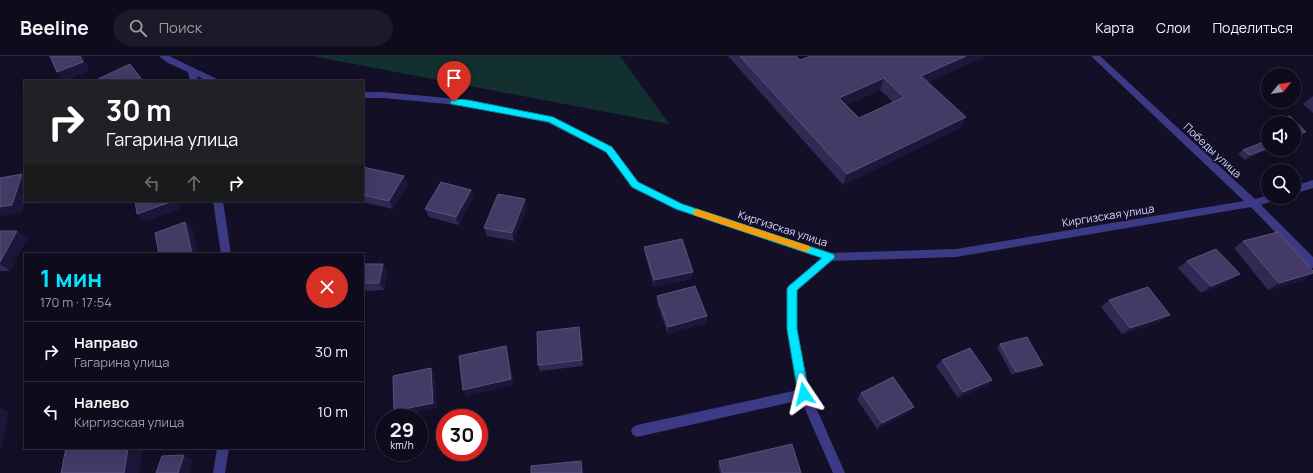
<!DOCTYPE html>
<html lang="ru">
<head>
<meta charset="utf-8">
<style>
  :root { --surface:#0e0b1c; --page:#1c1929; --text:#f1f3f6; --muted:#9b9ba3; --line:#2e2b3b; --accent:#00e5ff }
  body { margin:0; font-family:Manrope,sans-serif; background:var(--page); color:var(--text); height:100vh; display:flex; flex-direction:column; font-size:15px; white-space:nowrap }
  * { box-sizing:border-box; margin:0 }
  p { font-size:13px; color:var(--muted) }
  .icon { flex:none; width:22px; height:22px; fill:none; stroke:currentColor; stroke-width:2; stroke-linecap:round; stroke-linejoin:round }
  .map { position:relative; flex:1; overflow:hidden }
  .drawer { position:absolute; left:24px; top:197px; width:340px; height:196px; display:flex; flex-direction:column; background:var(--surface); border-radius:0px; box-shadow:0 4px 16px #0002,0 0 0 1px var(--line) }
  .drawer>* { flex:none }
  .guide { position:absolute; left:24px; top:24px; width:340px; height:122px; border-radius:0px; box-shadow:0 4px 16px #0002,0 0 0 1px var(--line); background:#202124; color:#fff; overflow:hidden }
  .needle { width:26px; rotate:60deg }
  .fabs { position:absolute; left:1261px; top:12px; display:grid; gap:8px }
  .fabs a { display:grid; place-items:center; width:40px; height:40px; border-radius:50%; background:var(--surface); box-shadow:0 4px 16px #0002,0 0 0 1px var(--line); font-size:20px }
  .speed { position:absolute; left:376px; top:353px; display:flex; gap:8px; font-size:20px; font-weight:700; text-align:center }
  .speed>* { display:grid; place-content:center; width:52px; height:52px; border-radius:50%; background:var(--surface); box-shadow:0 4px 16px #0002,0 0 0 1px var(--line); line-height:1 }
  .speed small { font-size:10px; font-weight:400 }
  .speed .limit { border:6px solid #d22; background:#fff; color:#111 }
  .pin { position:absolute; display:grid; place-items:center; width:34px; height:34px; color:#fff; margin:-41px -17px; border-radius:50% 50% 50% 0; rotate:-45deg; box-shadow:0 0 4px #0007 }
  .pin .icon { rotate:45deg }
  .me { position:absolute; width:44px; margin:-22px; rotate:350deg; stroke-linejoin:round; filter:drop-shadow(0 0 3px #0008) }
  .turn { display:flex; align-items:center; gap:14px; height:84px; padding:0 16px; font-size:18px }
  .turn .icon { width:52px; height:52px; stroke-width:2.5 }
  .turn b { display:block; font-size:28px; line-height:34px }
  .lanes { display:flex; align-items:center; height:38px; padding:0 16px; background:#0003; justify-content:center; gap:20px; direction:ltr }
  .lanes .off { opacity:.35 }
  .round { display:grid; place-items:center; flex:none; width:42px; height:42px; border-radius:21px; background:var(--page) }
  .summary { display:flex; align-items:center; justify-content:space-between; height:68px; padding:0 16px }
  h1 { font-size:24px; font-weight:700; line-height:30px; color:var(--accent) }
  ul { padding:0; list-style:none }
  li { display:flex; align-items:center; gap:12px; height:60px; padding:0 16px; border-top:1px solid var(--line) }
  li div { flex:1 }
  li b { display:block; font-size:15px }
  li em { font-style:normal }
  header { display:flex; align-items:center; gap:24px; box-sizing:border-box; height:56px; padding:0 20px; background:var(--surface); border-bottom:1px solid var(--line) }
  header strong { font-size:19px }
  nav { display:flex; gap:22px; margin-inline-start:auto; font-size:14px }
  .search { width:280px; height:36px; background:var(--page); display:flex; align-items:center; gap:10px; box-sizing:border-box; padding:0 14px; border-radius:22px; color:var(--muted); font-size:15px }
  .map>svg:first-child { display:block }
  .green { fill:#12302f }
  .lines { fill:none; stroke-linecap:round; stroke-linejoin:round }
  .minor { fill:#3d3a85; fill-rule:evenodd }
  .wall { fill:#312854; fill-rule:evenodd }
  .shaded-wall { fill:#1d163a }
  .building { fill:#433a66; stroke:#5a527e; fill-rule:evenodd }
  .route { fill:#00e5ff; stroke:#0095a6 }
  .slow { fill:#f59e0b }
  .labels { text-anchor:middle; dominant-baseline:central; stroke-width:3; stroke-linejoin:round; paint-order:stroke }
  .street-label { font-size:11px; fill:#d9d4ff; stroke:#130f26 }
</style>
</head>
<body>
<header>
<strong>Beeline</strong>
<div class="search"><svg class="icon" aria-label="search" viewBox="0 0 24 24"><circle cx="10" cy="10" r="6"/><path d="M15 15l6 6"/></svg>Поиск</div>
<nav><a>Карта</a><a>Слои</a><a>Поделиться</a></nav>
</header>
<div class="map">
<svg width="1313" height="417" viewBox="0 0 1313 417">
  <rect width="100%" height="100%" fill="#130f26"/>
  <path class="green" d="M312,0h308l49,68z"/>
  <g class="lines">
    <path class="minor" d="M159,0h10l48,23 1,2h-11l-10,-5 1,5h-8l-2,-9 -20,-9z
      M1091,0h9l155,143 13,-4v2h10l-2,3 -15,5 52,52v11l-4,-1 -58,-60 -295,50 -124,4 -35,30v38l13,65 35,79h-12l-32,-73 -164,37 -4,-2 -2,-4 2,-4 4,-2 161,-35 -11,-61v-40l1,-3 33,-28 -144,-48 -45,-22 -26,-36 -58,-29 -80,-17 -85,-8h-20v-6h20l85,8 85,18 59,30 26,34 45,22 147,49 126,-4 288,-48z
      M1313,124v8l-19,6v-8z
      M213,145h10l8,53h-10z
      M217,392h12l-4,25h-12z"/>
  </g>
  <path class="wall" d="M728,0h68l4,4 11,-4h175l-58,26 38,35 -6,11 -117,57zM880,34l13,12 -34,16 -13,-13z
    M1313,40v17l-10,-9z
    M1290,60l16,16 -5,4 -7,2v-15h-24l4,-4z
    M1270,93l-25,11 -7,-6 5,-4z
    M363,111l41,9 4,8 -15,25 -36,-8h6z
    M471,134l2,8 -14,27 -30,-8 -4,-8z
    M525,143l2,8 -13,34 -27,-5 -3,-8z
    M0,175l27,7 -17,33h-10z
    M1243,185l61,39 -36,10 -34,-42z
    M644,191l48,32 -38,8 -9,-33z
    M1187,205l43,20 -29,12 -23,-25z
    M363,208h20l5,7 -4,19 -21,1z
    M657,240l50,20 -1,7 -38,11 -11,-31z
    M1109,244l52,21 -39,13 -21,-27z
    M581,277l2,33 -43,5 -2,-6z
    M1000,288l39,24 -27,7 -15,-28z
    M942,304l44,26 -28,12 -22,-32z
    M861,337l49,19 -33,17 -20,-30z
    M719,405l82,12h-81l-2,-7z"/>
  <path class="shaded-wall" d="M80,0h3l7,15 -24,10 -9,-9z
    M966,0h20l-70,32 5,-12z
    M884,22l-4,12 -45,20 4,-12z
    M966,61l-6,11 -117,57 4,-11z
    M1306,76l-5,4 -7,2v-4z
    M1268,92v1h2l-25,11 5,-5z
    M22,118l3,3v24h1l-4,12 -22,3v-9z
    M404,120l4,8 -15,25 -4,-8z
    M471,134l2,8 -14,27 -3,-8z
    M525,143l2,8 -13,34 -2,-8z
    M173,145h6l2,8 -36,13 -8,-8z
    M185,166l8,8 5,24h-6z
    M17,175l10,7 -17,33 -10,-7v-2z
    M383,208l5,7 -4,19 -5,-7z
    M693,216l-1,7 -38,8v-7z
    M1313,217l-9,7 -36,10 11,-7z
    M1240,218l-10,7 -29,12 10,-7z
    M1170,259l-9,6 -39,13 8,-6z
    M707,260l-1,7 -38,11v-7z
    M579,271l2,6 2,33 -1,-6z
    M506,290l2,6 6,33 -47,11 -4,-6z
    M1043,309l-4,3 -27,7 4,-3z
    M431,312l4,6 2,34 -39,8 -4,-5z
    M992,324l-6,6 -28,12 5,-6z
    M0,351l9,5 -9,41z
    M914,351l-4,5 -33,17 5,-6z
    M128,392h15l-4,25h-15z
    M184,399l9,5 -4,13h-11z
    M581,405l1,5 1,7h-1z"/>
  <path class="building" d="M50,0h30l3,6 -26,10z
    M740,0h56l4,4 11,-4h155l-45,20 45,41 -119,57zM884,22l20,19 -45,21 -20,-20z
    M130,8l13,17h-44l-1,-2z
    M1290,60l16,16 -12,2v-11h-16l-4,-4z
    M1268,84v8l-18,7 -7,-5z
    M363,111l41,9 -15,25 -26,-6z
    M22,118l-10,31 -12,2v-29z
    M441,126l30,8 -15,27 -31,-8z
    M498,138l27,5 -13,34 -28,-5z
    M135,145h38l-36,13z
    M185,166l7,32h-33l-4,-21z
    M0,175h17l-17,31z
    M1278,176l35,39v2l-34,10 -36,-42z
    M682,183l11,33 -39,8 -10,-33z
    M1216,193l24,25 -29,12 -24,-25z
    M363,208h20l-4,19h-16z
    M695,230l12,30 -39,11 -11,-31z
    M1148,231l22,28 -40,13 -21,-28z
    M579,271l3,33 -44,5 -1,-33z
    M1027,281l16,28 -27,7 -16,-28z
    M506,290l5,33 -48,11 -4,-34z
    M970,292l22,32 -29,12 -21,-32z
    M431,312l2,35 -39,8 -1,-35z
    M893,321l21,30 -32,16 -21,-30z
    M792,388l9,29h-78l-4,-12z
    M66,392h62l-4,25h-63z
    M184,399l-6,18h-22l6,-17z
    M581,405l1,12h-51v-7z"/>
  <path class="route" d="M454,43l14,1 85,17 59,30 26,35 44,22 151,50 2,3 -2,2 -36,31v39l12,65 -2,3 -3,2 -4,-2 -2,-3 -11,-65v-40l2,-3 33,-28 -146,-49 -44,-22 -26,-35 -57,-30 -98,-18 -1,-2z"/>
  <path class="slow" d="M697,153l112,37 2,3 -5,3 -112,-37 -1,-2 1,-3z"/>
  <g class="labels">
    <g class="street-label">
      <text transform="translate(1213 94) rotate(43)">Победы улица</text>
      <text transform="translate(1108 159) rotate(-9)">Киргизская улица</text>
      <text transform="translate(783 172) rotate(18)">Киргизская улица</text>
    </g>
  </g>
</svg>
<div class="fabs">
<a><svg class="needle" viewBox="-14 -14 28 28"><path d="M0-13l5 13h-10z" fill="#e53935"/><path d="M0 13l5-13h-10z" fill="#9b9ba3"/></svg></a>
<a><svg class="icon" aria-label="sound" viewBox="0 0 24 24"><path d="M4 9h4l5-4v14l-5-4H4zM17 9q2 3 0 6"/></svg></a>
<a><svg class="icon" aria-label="search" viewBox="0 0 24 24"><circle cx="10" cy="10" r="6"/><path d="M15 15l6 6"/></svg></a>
</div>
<div class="speed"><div>29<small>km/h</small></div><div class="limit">30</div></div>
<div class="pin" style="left:454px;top:46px;background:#d93025"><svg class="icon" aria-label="arrive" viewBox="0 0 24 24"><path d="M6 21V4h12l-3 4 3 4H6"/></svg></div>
<svg class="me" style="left:804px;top:338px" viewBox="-20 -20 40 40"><path d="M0-17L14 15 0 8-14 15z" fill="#00e5ff" stroke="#fff" stroke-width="4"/></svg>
<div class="guide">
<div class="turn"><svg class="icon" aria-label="right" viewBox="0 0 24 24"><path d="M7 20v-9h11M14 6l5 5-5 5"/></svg><div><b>30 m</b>Гагарина улица</div></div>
<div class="lanes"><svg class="icon off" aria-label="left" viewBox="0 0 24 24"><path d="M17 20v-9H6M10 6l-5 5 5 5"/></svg><svg class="icon off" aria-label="ahead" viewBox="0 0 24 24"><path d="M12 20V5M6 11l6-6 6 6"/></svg><svg class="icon" aria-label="right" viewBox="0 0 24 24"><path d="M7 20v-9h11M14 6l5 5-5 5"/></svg></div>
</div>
<section class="drawer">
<div class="summary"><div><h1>1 мин</h1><p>170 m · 17:54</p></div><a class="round" style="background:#d93025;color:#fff"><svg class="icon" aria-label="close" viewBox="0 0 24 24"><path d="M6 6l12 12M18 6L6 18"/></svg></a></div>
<ul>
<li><svg class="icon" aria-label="right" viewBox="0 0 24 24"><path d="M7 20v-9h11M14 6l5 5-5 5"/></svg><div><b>Направо</b><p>Гагарина улица</p></div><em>30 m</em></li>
<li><svg class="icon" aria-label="left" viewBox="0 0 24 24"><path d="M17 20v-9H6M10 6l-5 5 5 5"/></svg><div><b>Налево</b><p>Киргизская улица</p></div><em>10 m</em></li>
</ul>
</section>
</div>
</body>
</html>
